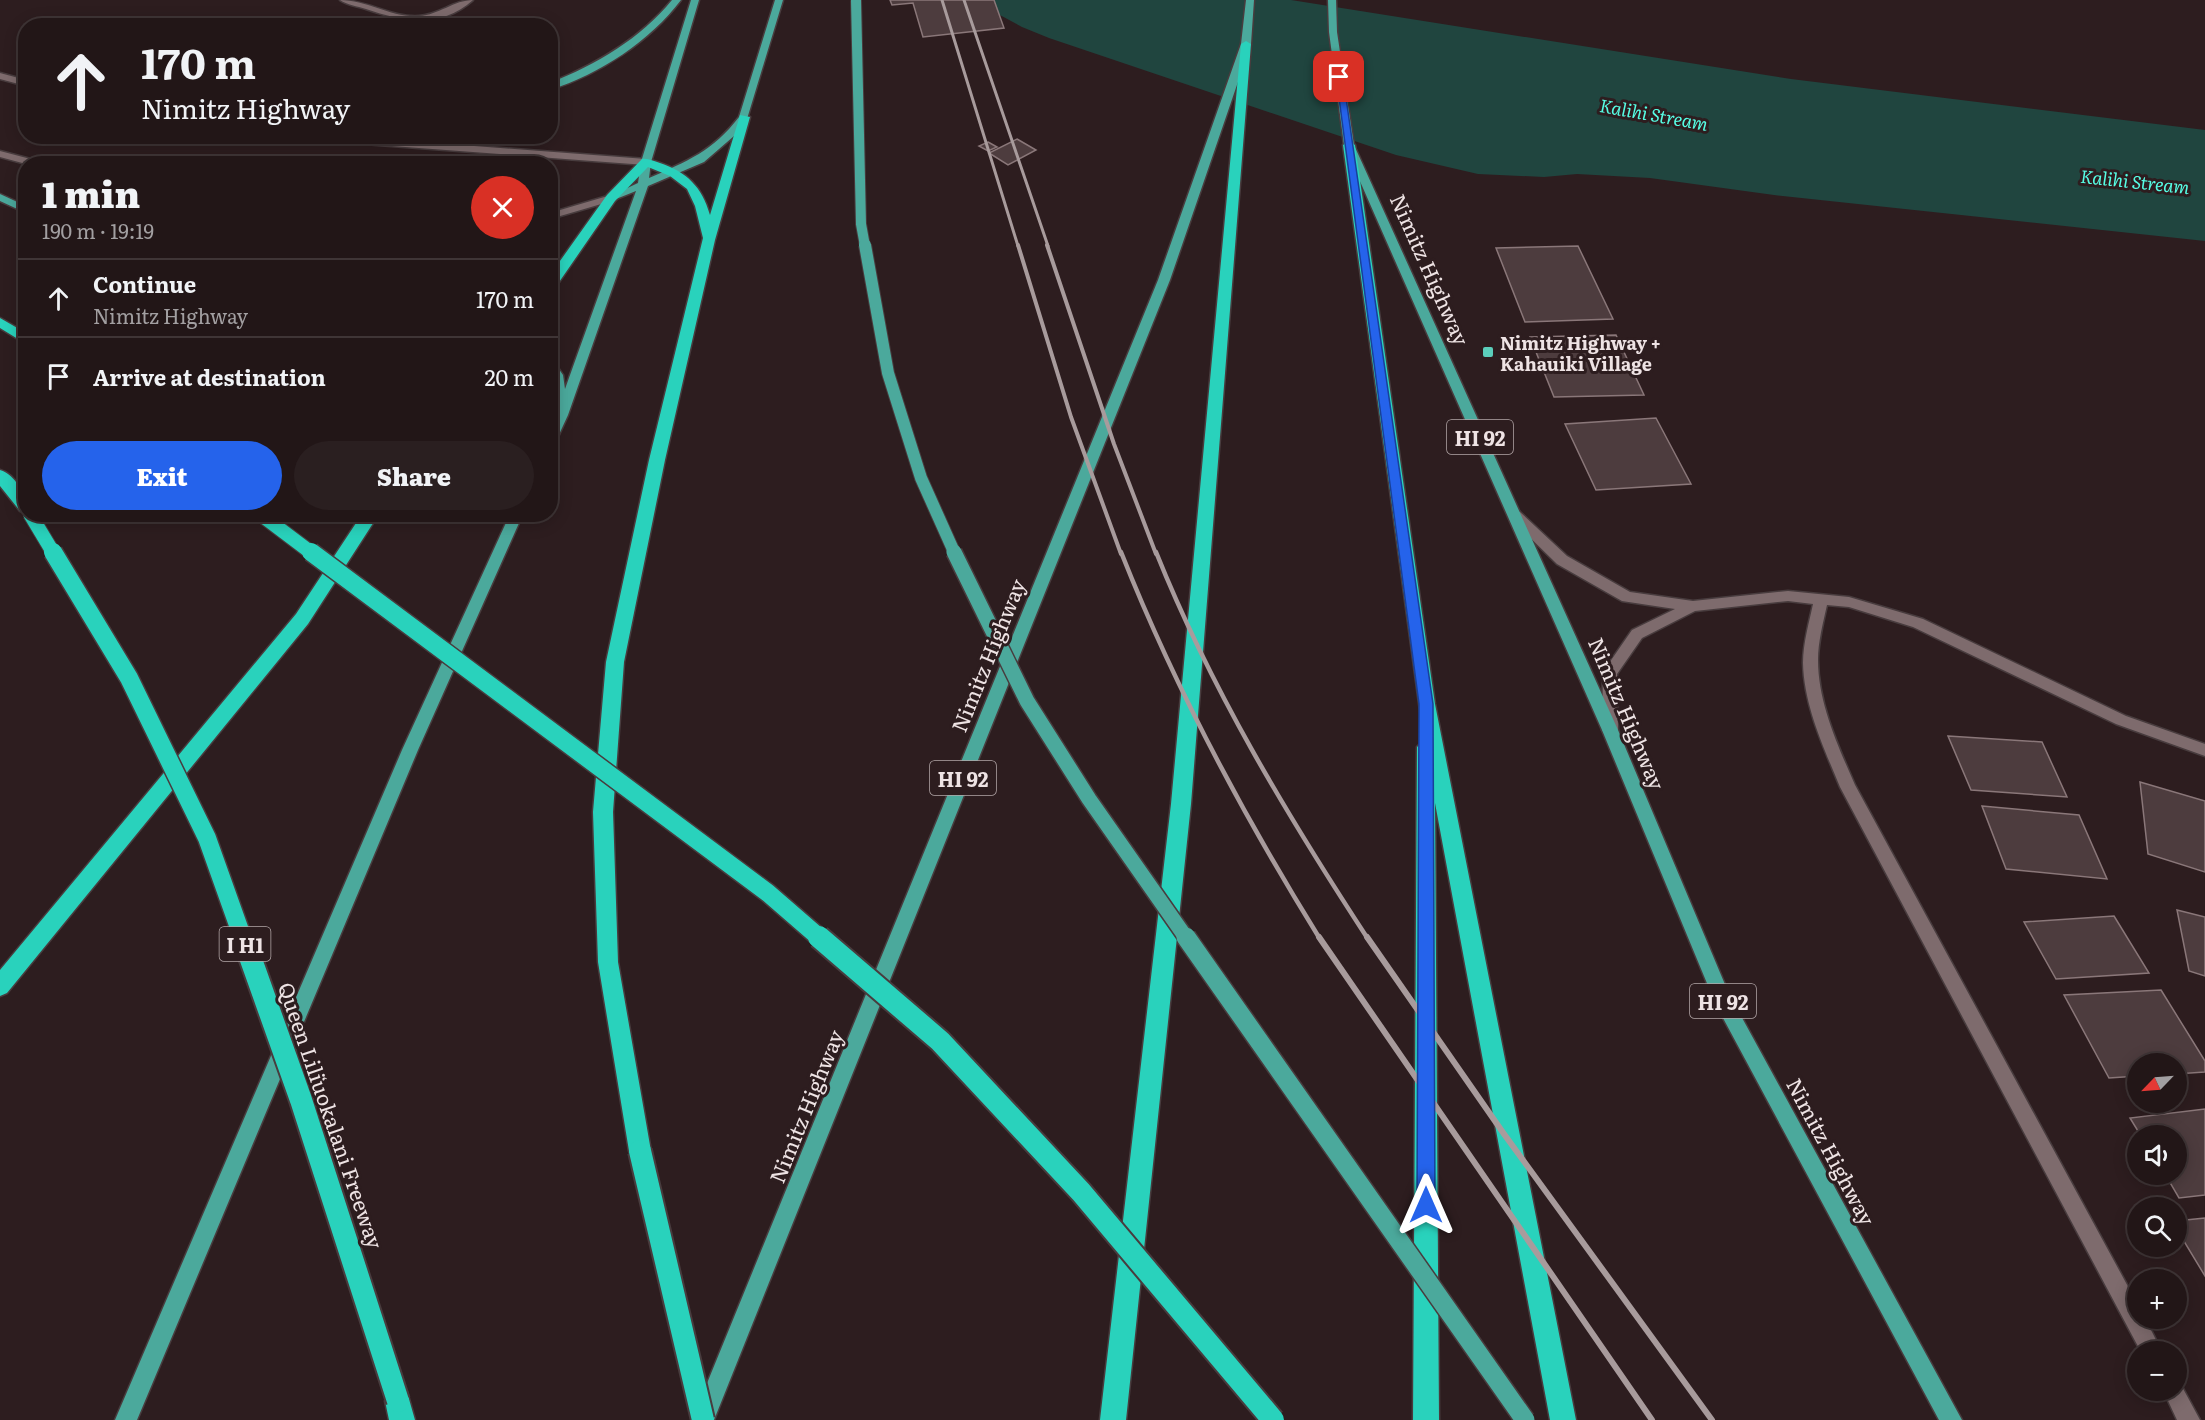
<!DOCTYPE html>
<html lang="en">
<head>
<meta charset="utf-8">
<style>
  :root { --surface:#221617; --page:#2a1f20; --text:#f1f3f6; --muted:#a29fa1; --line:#3f3536; --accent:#2563eb }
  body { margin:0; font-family:Literata,serif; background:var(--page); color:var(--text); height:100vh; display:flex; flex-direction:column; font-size:22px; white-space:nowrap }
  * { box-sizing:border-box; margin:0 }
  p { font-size:20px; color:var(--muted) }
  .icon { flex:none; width:33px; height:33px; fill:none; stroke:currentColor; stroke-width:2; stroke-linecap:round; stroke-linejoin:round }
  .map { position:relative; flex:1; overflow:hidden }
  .details { position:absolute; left:18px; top:156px; width:540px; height:366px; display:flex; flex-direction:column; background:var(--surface); border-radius:24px; box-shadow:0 3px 15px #0003,0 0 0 2px var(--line) }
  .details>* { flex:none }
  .top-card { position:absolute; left:18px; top:18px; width:540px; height:126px; border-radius:24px; box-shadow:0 3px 15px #0003,0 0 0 2px var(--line); background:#221617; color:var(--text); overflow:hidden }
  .needle { width:39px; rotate:245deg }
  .buttons { position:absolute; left:2127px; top:1053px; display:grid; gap:12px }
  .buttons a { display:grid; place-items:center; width:60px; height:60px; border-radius:50%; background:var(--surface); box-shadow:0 3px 15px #0003,0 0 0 2px var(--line); font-size:30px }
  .pin { position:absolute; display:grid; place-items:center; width:51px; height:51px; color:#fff; margin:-26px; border-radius:12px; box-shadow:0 3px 9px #0006 }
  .me { position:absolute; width:66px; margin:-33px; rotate:0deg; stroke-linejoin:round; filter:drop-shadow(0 0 4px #0008) }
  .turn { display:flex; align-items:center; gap:21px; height:126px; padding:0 24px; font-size:27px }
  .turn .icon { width:78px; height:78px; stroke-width:2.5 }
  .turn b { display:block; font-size:42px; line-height:51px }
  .round { display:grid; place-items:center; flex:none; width:63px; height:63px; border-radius:32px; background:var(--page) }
  .head { display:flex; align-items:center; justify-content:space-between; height:102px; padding:0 24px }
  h1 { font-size:36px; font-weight:800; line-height:45px }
  .button { display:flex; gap:12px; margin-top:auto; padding:12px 24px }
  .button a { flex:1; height:69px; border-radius:36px; background:var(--accent); color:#fff; font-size:24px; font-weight:800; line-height:69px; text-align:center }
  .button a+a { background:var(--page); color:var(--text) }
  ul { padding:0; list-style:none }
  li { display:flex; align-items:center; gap:18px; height:78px; padding:0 24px; border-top:2px solid var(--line) }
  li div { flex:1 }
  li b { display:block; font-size:22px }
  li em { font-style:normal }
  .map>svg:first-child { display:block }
  .water { fill:#20453f }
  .building { fill:#4d3c3e; stroke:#8a7779; stroke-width:1.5 }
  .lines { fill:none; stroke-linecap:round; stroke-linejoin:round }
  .lane-casing { stroke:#483c3e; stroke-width:3 }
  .street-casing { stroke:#483c3e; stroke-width:3 }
  .secondary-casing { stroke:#483c3e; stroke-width:3 }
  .primary-casing { stroke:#483c3e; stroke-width:3 }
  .highway-casing { stroke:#483c3e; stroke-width:3 }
  .lane { fill:#7e6b6d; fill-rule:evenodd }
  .street { fill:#7e6b6d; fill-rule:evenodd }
  .secondary { fill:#7e6b6d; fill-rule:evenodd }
  .primary { fill:#4ba99c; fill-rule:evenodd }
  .highway { fill:#29d2bc; fill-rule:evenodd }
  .rail-far3 { stroke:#a89b9c; stroke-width:3 }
  .rail-far2 { stroke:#a89b9c; stroke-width:4 }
  .rail-far1 { stroke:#a89b9c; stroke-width:4.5 }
  .rail { stroke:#a89b9c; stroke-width:6 }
  .primary-bridge-far3-casing { stroke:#483c3e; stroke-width:12; stroke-linecap:butt }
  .primary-bridge-far2-casing { stroke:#483c3e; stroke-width:14; stroke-linecap:butt }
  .primary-bridge-far1-casing { stroke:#483c3e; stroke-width:18; stroke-linecap:butt }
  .primary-bridge-casing { stroke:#483c3e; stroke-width:22; stroke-linecap:butt }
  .highway-bridge-far2-casing { stroke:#483c3e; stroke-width:16; stroke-linecap:butt }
  .highway-bridge-far1-casing { stroke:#483c3e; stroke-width:21; stroke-linecap:butt }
  .highway-bridge-casing { stroke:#483c3e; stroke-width:26; stroke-linecap:butt }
  .primary-bridge-far3 { stroke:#4ba99c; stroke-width:10 }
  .primary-bridge-far2 { stroke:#4ba99c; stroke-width:12 }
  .primary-bridge-far1 { stroke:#4ba99c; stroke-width:15 }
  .primary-bridge { stroke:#4ba99c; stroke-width:19 }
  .highway-bridge-far2 { stroke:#29d2bc; stroke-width:14 }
  .highway-bridge-far1 { stroke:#29d2bc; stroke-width:18 }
  .highway-bridge { stroke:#29d2bc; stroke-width:22 }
  .route { fill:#2563eb; stroke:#184099; stroke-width:1.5 }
  .poi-dot { fill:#5bcebb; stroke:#2d1d1f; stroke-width:2 }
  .labels { text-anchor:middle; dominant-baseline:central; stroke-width:6; stroke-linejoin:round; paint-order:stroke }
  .far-water-label { font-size:18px; font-style:italic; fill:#56fde4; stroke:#2d1d1f }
  .far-poi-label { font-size:18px; font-weight:bold; fill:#eee3e4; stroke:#2d1d1f; text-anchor:start }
  .shield { fill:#2d1d1f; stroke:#b4a8a9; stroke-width:1.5 }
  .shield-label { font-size:20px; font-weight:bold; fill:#eee3e4 }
  .street-label { font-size:21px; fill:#eee3e4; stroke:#2d1d1f }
</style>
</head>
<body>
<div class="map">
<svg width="2205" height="1420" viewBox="0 0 2205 1420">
  <rect width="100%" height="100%" fill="#2d1d1f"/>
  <path class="water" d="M972,0h319l500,79 414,51v111l-431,-46 -124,-17 -73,-4 -33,3 -66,-3 -82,-19 -347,-117 -27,-11z"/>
  <path class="building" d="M890,0h104l10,28 -81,9 -10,-34 -21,2z
    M1017,139l19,11 -28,15 -19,-12z
    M988,142l9,5 -9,4 -9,-5z
    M1578,246l35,73 -88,3 -29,-74z
    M1616,335l28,60 -90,2 -24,-60z
    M1656,418l35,66 -95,6 -31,-66z
    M1948,736l94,6 25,55 -96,-7z
    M2140,782l65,19v71l-57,-18z
    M1982,806l97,9 28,64 -101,-10z
    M2177,910l28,7v59l-16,-5z
    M2114,916l35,57 -93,6 -32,-57z
    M2161,990l44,71v11l-29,2v-10h-38v12l-29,2 -45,-83z
    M2205,1109v86l-26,3 -14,-24h11v-38h-35l-11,-18z
    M2205,1218v58l-29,-48v-7z"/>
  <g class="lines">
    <g class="lane-casing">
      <path id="lane" d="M340,0c27,0 52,18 79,16 20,-1 35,-16 54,-16 -33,29 -69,22 -107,9 -9,-3 -19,-4 -26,-9z"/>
    </g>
    <g class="street-casing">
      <path id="street" d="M1515,510l5,2 47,44 63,36 63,9 95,-10 61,6 74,22 203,97 79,28v12l-89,-32 -203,-97 -64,-20 -22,-2c-4,18 -9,37 -9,55 0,43 20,86 37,125l283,520v13h7l17,34h-21l-301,-565c-16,-39 -36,-81 -37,-124 0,-20 6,-40 10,-59l-25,-3 -93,10 -53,27 -25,36 1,56 -3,4h-10l-3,-4 1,-57 2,-4 27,-39 43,-21 -53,-8 -65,-37 -47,-46 -2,-3 2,-3z
        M2176,1381l4,2 20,37h-23l-14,-30h13z"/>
    </g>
    <g class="secondary-casing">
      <path id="secondary" d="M0,73l26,7v6l-26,-7z
        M292,136h52l302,23 5,3 -5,3 -349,-26z
        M0,151l42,11 1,2h-17l-26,-7z
        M611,195l5,3 -1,2 -65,19v-6z"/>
    </g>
    <g class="primary-casing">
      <path id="primary" d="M672,0h9c-31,41 -81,74 -131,90v-7c47,-19 90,-44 122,-83z
        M691,0h8l-48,162 -2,16c39,-17 64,-27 90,-61l36,-117h8l-36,119 -13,17 -30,26 -56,24 -80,229 -12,26 -6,4v-19l7,-14 -7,-51 4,1 9,13 2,14 71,-198 -25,10 -5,-3 32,-15 3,-21z
        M1246,0h8l-3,44 -81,236 -456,1140h-22l466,-1140 83,-236z
        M1328,0h8l1,32 17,113 264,585 111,264 233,426h-23l-223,-415 -114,-275 -258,-585 -15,-113z
        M0,194l26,12v7l-26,-12z
        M510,514h13l-105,236 -281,670h-22l287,-670z"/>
    </g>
    <g class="highway-casing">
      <path id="highway" d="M1246,41l5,3 -60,760 -65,616h-26l71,-616 70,-760z
        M740,115l10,2 -35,123 -50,220 -41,202 -11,150 5,150 33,189 -3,8 -8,3 -8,-3 -3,-8 -31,-189 -5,-150 13,-150 43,-202 54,-222 -8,-32 -8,-17 -17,-13 -22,-9 -33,34 -60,87 -5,1v-14l57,-80 35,-36c6,-1 11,2 18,4 27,9 42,24 50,52z
        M1349,141l6,4 80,559 141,716h-26l-115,-617 4,617h-26l4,-673 7,-7 -81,-595z
        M0,318l26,15v11l-26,-16z
        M0,470c17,5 26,27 26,42l-6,-1 -20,-25z
        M362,514h17l-71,110 -301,369 -7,3v-26l296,-356z
        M398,1388l9,4 8,28h-26l-4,-19 4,-9z"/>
    </g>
    <use href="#lane" class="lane"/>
    <use href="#street" class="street"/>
    <use href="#secondary" class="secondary"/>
    <use href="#primary" class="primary"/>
    <use href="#highway" class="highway"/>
    <path class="rail-far3" d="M942,0l76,246
      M964,0l84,246"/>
    <path class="rail-far2" d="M1018,245l53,172 50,137
      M1047,245l67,199 42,110"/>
    <path class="rail-far1" d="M1121,552c54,136 122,263 199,387
      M1156,552c55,137 131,263 212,387"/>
    <path class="rail" d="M1319,937l333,483
      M1367,937l137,197 208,286"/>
    <g class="primary-bridge-far3-casing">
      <path id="primary-bridge-far3" d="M856,0l5,224 4,22"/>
    </g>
    <g class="primary-bridge-far2-casing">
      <path id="primary-bridge-far2" d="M865,245l23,128 33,105 34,76"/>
    </g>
    <g class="primary-bridge-far1-casing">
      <path id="primary-bridge-far1" d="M954,552l73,149 62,98 98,140"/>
    </g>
    <g class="primary-bridge-casing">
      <path id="primary-bridge" d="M1186,937l339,483"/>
    </g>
    <g class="highway-bridge-far2-casing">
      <path id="highway-bridge-far2" d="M30,514l24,40
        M260,514l53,40"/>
    </g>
    <g class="highway-bridge-far1-casing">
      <path id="highway-bridge-far1" d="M53,552l76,126 78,160 36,101
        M311,552l457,341 53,46"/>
    </g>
    <g class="highway-bridge-casing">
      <path id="highway-bridge" d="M243,937l58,163 97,301
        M819,937l121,104 141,151 192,228
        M640,1151l63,269"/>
    </g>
    <use href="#primary-bridge-far3" class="primary-bridge-far3"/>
    <use href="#primary-bridge-far2" class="primary-bridge-far2"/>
    <use href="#primary-bridge-far1" class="primary-bridge-far1"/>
    <use href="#primary-bridge" class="primary-bridge"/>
    <use href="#highway-bridge-far2" class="highway-bridge-far2"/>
    <use href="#highway-bridge-far1" class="highway-bridge-far1"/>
    <use href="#highway-bridge" class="highway-bridge"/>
  </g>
  <path class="route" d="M1336,75l7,2 90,627 2,501 -3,6 -6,3 -6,-3 -3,-6 2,-501z"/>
  <rect class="poi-dot" x="1482" y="346" width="12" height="12" rx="3"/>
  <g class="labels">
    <g class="far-water-label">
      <text transform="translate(1654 114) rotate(10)">Kalihi Stream</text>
      <text transform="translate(2135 181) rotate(6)">Kalihi Stream</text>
    </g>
    <g class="far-poi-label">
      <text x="1500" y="342">Nimitz Highway +<tspan x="1500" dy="21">Kahauiki Village</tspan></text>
    </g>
    <g class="shield">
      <rect x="1447" y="420" width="66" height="34" rx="4.5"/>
      <rect x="930" y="761" width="66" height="34" rx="4.5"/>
      <rect x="219.5" y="927" width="51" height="34" rx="4.5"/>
      <rect x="1690" y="984" width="66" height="34" rx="4.5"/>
    </g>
    <g class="shield-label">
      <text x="1480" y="437">HI 92</text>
      <text x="963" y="778">HI 92</text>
      <text x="245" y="944">I H1</text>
      <text x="1723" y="1001">HI 92</text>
    </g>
    <g class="street-label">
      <text transform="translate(1431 269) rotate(66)">Nimitz Highway</text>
      <text transform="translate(987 655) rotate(-68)">Nimitz Highway</text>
      <text transform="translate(1628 713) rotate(67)">Nimitz Highway</text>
      <text transform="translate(805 1106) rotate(-68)">Nimitz Highway</text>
      <text transform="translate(332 1115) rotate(71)">Queen Liliʻuokalani Freeway</text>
      <text transform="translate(1832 1151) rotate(62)">Nimitz Highway</text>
    </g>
  </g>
</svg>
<div class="buttons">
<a><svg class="needle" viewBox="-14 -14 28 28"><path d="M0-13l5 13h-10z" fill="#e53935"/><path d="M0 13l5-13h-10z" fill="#a29fa1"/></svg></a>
<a><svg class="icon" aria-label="sound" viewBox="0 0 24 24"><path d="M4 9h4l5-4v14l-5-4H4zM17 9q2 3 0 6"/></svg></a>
<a><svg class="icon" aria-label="search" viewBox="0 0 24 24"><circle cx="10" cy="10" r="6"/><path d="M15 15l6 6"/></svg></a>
<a>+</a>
<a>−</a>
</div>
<div class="pin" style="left:1339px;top:77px;background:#d93025"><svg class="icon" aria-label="arrive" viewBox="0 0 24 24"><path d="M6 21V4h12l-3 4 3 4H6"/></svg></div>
<svg class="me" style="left:1426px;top:1205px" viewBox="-20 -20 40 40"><path d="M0-17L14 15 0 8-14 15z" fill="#2563eb" stroke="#fff" stroke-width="4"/></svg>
<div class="top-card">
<div class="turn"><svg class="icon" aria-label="ahead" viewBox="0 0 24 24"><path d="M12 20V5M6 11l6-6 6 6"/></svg><div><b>170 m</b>Nimitz Highway</div></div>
</div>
<section class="details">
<div class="head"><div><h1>1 min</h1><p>190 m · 19:19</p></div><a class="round" style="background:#d93025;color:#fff"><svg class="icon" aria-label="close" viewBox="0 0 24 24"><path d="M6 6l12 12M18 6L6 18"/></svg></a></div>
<ul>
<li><svg class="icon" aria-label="ahead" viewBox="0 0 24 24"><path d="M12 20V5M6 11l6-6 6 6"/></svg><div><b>Continue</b><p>Nimitz Highway</p></div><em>170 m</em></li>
<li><svg class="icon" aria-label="arrive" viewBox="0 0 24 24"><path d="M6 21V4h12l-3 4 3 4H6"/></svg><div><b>Arrive at destination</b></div><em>20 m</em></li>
</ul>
<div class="button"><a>Exit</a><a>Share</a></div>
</section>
</div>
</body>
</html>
